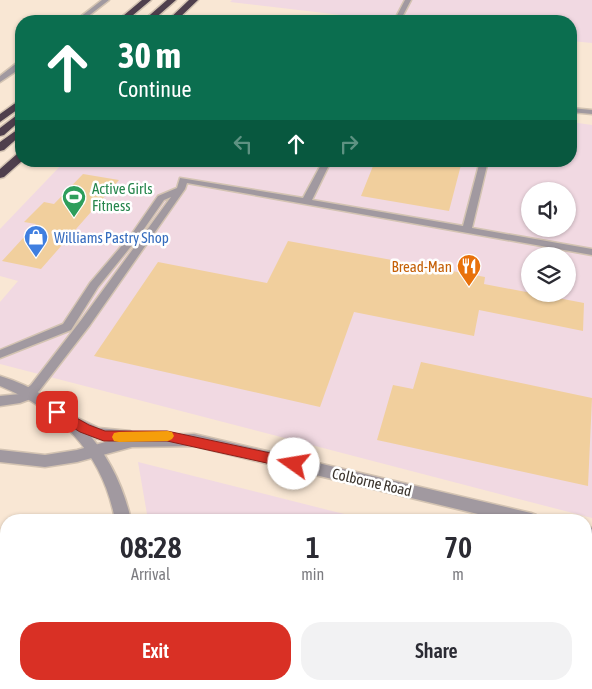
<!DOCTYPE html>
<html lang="en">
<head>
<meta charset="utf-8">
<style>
  :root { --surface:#fff; --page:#f2f2f3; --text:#2b2b33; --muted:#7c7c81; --accent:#d93025 }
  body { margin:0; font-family:"Asap Condensed",sans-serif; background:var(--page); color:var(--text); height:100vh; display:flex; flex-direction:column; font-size:19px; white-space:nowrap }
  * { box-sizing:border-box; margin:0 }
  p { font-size:16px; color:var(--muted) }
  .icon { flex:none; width:28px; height:28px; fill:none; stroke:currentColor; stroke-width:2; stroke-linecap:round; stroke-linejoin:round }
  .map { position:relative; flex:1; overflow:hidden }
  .sheet { position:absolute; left:0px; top:514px; width:592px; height:176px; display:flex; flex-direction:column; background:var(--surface); border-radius:20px 20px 0 0; box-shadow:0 1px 4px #0004 }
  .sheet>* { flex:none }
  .guide { position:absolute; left:15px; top:15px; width:562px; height:152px; border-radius:20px; box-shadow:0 1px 4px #0004; background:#0b6e4f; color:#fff; overflow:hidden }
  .tools { position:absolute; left:521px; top:182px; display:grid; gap:10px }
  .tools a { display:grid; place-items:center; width:55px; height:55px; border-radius:50%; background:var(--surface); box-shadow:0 1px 4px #0004; font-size:25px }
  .pin { position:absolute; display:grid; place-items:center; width:42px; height:42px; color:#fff; margin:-21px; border-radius:10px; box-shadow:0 2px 8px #0006 }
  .me { position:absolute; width:55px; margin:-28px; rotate:283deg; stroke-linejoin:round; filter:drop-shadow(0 0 4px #0008) }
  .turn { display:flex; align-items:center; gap:18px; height:105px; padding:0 20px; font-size:22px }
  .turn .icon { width:65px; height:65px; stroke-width:2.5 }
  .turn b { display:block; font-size:35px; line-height:42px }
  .lanes { display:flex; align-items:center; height:48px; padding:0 20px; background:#0003; justify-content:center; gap:25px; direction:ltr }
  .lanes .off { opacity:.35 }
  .eta { display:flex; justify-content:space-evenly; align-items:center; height:85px; text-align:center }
  .eta b { font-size:30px; font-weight:600; line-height:35px }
  .button { display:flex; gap:10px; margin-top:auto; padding:10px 20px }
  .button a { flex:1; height:58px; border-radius:20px; background:var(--accent); color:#fff; font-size:20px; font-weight:600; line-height:58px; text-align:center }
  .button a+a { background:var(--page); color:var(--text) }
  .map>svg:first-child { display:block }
  .commercial { fill:#f1d9e2; fill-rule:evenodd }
  .building { fill:#f1cf9d }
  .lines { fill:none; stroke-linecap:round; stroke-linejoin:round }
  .service-casing { stroke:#d3c3b2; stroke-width:3 }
  .minor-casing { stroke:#d3c3b2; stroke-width:3 }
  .tertiary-casing { stroke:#d3c3b2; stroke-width:3 }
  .motorway-casing { stroke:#d3c3b2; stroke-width:3 }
  .service { fill:#a199a0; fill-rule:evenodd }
  .minor { fill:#a199a0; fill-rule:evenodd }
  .tertiary { fill:#a199a0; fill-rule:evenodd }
  .motorway { fill:#4f3f4d; fill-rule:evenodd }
  .route { fill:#d93025; stroke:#8d1f18 }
  .slow { fill:#f59e0b }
  .labels { text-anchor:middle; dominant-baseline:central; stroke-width:5; stroke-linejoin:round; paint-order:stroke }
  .leisure-label { font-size:15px; fill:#27864d; stroke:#fff; text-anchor:start }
  .shop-label { font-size:15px; fill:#366cbe; stroke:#fff; text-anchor:start }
  .food-label { font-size:15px; fill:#c56008; stroke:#fff; text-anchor:end }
  .street-label { font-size:15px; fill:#3a332c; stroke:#fff }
</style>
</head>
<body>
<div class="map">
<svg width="592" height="689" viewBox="0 0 592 689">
  <rect width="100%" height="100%" fill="#f9e7d4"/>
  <path class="commercial" d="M232,0h360v43l-21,-2v-20h-179l-162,-19z
    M571,122l21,3v393l-592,-154v-62l18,-21 -18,-5v-47l65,-68h506zM530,191h38v38h-38zM530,256h38v38h-38z
    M138,462l198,50 34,8h-222z
    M586,574l6,1v114h-461l1,-5h454z"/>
  <path class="building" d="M375,161h87l-13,50 -88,-15z
    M83,174l36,6 -78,89 -39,-8 34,-37 -12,-2 20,-20 10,2z
    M288,241l197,36 -1,7 100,19 -1,28 -104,-21 -5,26 -120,-24 -34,95 -226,-51 64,-94 109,21z
    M421,362l171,36 -4,88 -211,-46 16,-55 20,4z"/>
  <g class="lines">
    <g class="service-casing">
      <path id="service" d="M405,0h6l-11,21h-6z
        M571,108l21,2v4l-21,-2z
        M323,161h8l-19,39 151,26 17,-65h8l-16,67 120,21v6l-405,-72 -2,6 -95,136 -51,66 -11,9 -8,3 -20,3v-10l20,-2 11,-9 51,-66 89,-122 -7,3 -27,39 -39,48 -27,43 -71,28v-8l63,-26 27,-41 41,-48 27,-39 19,-8 3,-10 123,20z"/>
    </g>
    <g class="minor-casing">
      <path id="minor" d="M102,0h7l-27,21h-7z
        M18,62h3v6l-21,14v-6z
        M69,414l30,14 31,3 6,4 58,-1 337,79 5,2 3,5h-36l-309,-74 -62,1 -55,15 -32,5 -45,-5v-12l45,5 32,-5 32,-9c-14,-2 -40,-9 -47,-22l2,-4z
        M586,526l6,2v14l-6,-2z"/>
    </g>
    <g class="tertiary-casing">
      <path id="tertiary" d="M0,376c68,21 116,75 131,144h-16c-12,-66 -54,-109 -115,-134z
        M91,684h18v5h-18z"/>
    </g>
    <g class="motorway-casing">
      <path id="motorway" d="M142,0h9l-25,21h-9z
        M167,0h9l-24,21h-9z
        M189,0h9l-22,21h-9z
        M21,99v8l-21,15v-8z
        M21,112v8l-17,15 -4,1v-8z
        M21,127v8l-17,15 -4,1v-9z
        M21,153l1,8 -18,16 -4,1v-9l17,-15z"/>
    </g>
    <use href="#service" class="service"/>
    <use href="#minor" class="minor"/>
    <use href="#tertiary" class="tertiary"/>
    <use href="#motorway" class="motorway"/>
  </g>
  <path class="route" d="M57,407l32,18 16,6h62l127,27 5,2 1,4 -1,3 -5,2 -127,-28h-63l-24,-9 -27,-17 -2,-3 2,-3z"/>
  <path class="slow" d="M168,431l4,1 2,4 -2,3 -4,2 -49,1 -5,-1 -2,-4 2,-4 5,-1z"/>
  <defs>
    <g id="stadium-pin" transform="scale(1.25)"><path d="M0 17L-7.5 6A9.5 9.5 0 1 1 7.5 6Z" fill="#2e9e5b" stroke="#fff"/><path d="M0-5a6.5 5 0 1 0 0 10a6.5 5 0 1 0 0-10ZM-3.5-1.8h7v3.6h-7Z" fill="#fff"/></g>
    <g id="shop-pin" transform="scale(1.25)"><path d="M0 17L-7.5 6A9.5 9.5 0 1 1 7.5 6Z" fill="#3f7fe0" stroke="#fff"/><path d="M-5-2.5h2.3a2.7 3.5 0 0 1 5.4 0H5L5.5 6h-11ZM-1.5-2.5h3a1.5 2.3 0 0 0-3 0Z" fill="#fff"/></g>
    <g id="restaurant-pin" transform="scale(1.25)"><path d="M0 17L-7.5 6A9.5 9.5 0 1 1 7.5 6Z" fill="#e8710a" stroke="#fff"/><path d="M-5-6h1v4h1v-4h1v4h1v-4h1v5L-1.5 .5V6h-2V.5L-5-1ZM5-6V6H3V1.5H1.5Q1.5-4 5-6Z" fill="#fff"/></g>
  </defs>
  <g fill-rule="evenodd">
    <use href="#stadium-pin" x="74" y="197"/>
    <use href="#shop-pin" x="36" y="237"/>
    <use href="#restaurant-pin" x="469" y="266"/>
  </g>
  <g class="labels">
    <g class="leisure-label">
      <text x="92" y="188">Active Girls<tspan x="92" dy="17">Fitness</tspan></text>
    </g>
    <g class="shop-label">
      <text x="54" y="237">Williams Pastry Shop</text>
    </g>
    <g class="food-label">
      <text x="452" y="266">Bread-Man</text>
    </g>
    <g class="street-label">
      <text transform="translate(372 482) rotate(13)">Colborne Road</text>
    </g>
  </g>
</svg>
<div class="tools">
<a><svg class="icon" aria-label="sound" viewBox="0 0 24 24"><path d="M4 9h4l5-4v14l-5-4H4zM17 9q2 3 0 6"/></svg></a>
<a><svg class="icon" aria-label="layers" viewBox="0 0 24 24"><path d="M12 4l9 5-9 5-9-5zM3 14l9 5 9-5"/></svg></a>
</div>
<div class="pin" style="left:57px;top:412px;background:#d93025"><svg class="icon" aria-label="arrive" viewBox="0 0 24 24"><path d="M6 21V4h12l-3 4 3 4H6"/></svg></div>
<svg class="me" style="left:294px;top:464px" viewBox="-20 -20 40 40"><circle r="19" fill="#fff"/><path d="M0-13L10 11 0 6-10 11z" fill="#d93025"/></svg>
<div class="guide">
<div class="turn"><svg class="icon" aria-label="ahead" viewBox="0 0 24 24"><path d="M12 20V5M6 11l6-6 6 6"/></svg><div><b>30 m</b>Continue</div></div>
<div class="lanes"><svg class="icon off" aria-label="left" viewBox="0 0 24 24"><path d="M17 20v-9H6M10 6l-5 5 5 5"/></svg><svg class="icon" aria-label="ahead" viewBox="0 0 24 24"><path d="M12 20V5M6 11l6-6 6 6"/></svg><svg class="icon off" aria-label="right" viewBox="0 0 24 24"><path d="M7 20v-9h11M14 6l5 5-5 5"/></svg></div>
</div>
<section class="sheet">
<div class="eta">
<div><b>08:28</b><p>Arrival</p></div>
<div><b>1</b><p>min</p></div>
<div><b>70</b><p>m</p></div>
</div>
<div class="button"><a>Exit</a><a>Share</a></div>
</section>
</div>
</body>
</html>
